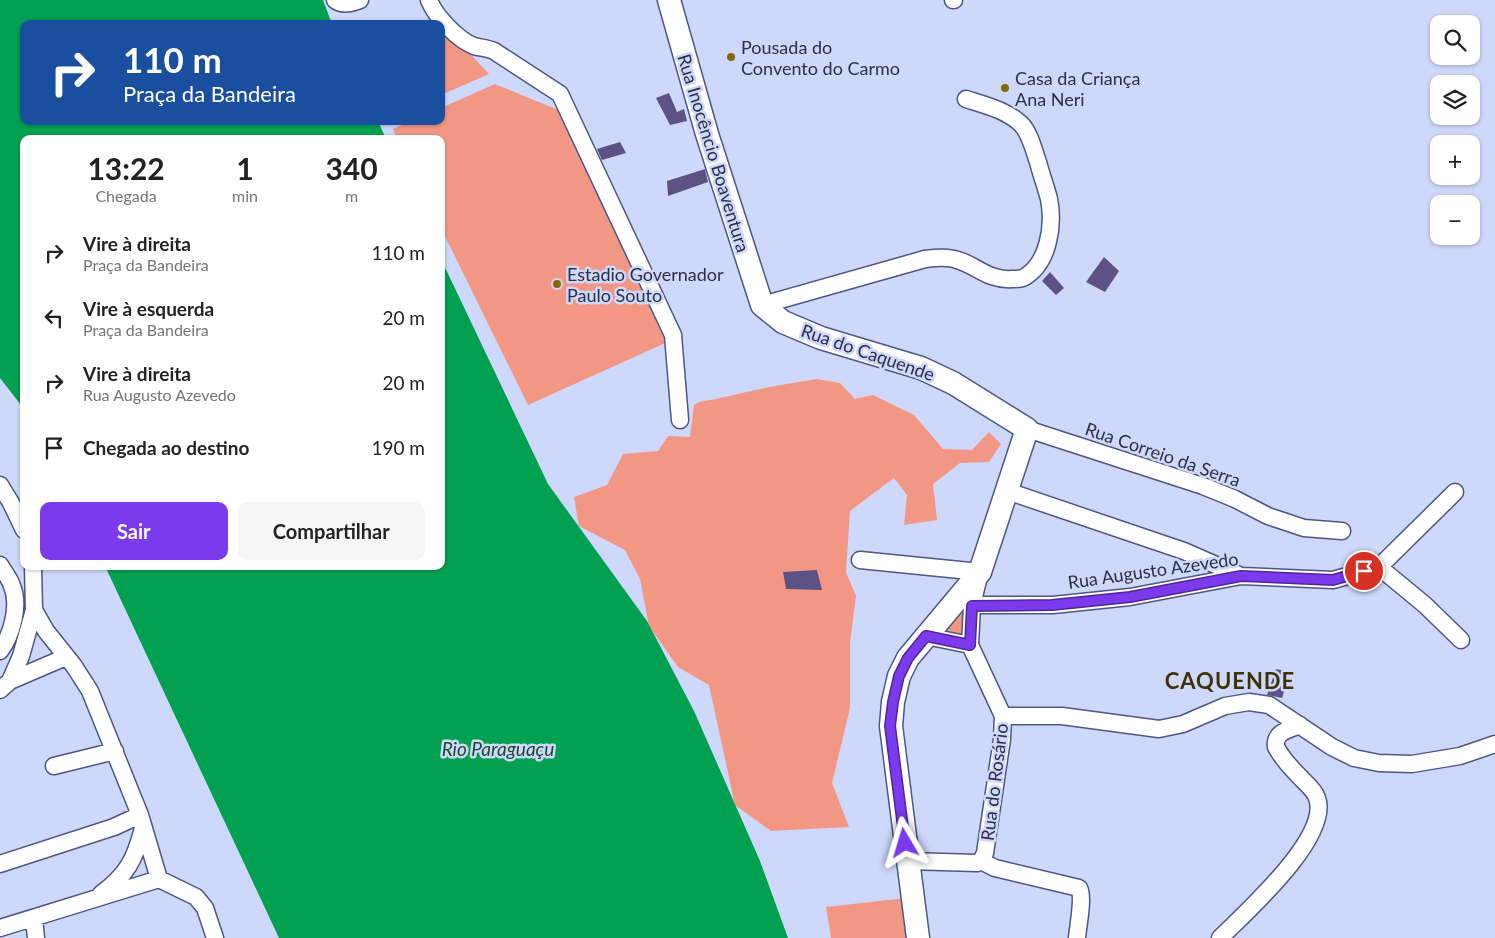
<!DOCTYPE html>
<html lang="pt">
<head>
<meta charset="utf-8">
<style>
  :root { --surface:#fff; --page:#f6f6f6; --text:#222; --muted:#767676; --accent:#7c3aed }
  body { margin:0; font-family:Lato,sans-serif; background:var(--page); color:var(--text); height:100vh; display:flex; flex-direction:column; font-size:19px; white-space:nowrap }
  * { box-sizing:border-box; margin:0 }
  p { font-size:16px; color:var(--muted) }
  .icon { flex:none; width:28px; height:28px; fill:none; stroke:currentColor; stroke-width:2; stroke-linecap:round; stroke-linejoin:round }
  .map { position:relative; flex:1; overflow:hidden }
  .panel { position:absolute; left:20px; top:135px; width:425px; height:435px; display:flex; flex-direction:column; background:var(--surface); border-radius:10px; box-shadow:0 1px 4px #0004 }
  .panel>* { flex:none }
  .hud { position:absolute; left:20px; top:20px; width:425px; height:105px; border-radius:10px; box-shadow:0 1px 4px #0004; background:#1a4fa0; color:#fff; overflow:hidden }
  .tools { position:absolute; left:1430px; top:15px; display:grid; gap:10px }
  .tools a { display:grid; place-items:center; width:50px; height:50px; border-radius:10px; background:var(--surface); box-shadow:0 1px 4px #0004; font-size:25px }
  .pin { position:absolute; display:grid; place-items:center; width:42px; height:42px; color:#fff; margin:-21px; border:2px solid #fff; border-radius:50%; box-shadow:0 1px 5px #0007 }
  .me { position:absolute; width:55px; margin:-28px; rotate:353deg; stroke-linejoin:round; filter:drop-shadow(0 0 4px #0008) }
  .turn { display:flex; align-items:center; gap:18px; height:105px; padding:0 20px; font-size:22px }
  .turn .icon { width:65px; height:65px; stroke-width:2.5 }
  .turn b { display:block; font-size:35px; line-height:42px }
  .eta { display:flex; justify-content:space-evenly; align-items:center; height:85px; text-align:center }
  .eta b { font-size:30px; font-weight:700; line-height:35px }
  .action { display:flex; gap:10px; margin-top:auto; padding:10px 20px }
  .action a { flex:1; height:58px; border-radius:10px; background:var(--accent); color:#fff; font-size:20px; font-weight:700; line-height:58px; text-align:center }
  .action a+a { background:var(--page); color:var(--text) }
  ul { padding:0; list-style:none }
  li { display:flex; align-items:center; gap:15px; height:65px; padding:0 20px }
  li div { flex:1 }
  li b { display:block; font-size:19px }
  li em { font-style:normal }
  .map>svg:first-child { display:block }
  .green { fill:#f39785 }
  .water { fill:#02a151 }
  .building { fill:#5c5285 }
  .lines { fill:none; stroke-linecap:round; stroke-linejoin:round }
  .street-casing { stroke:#4a5787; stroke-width:19 }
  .secondary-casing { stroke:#4a5787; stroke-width:25 }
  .street { stroke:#fff; stroke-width:16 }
  .secondary { stroke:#fff; stroke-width:22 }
  .route-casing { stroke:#51269a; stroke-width:12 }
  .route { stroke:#7c3aed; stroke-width:9 }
  .poi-dot { fill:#846a04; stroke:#ced8fa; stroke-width:2 }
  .labels { text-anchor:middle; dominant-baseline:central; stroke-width:5; stroke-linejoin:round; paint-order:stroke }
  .poi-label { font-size:18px; fill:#2a3046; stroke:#ced8fa; text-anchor:start }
  .street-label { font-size:18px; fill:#2a3046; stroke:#ced8fa }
  .water-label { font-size:19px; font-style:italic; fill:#194b2a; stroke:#ced8fa }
  .district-label { font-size:22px; font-weight:bold; letter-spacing:1px; fill:#3f3208; stroke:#ced8fa }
</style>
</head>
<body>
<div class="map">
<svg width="1495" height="938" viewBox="0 0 1495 938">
  <rect width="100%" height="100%" fill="#ced8fa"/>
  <path class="green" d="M438,20l51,54 -48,21v-71h-25z
    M495,84l68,28 109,228 -144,65 -87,-177v-89h-44l-4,-10 18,-8h30v-13z
    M817,379l23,4 15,16 18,-4 41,20 29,34 29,1 17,-18 12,12 -12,18 -29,1 -27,21 4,36 -33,5 3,-30 -13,-17 -44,33 -4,61 10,24 -6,46v66l-18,75 17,44 -78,4 -36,-26 -26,-120 -31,-18 -29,-41 -9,-47 -15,-29 -46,-24 -5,-29 33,-12 16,-31 35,-3 10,-15 22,1 4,-32c9,-6 16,-4 26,-7 32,-8 64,-14 97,-19z
    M965,602l-2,36 -21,-3z
    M906,898l6,40h-81l-5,-31z"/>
  <path class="water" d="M0,0h323l9,24h-308v97h354l8,18h-362v270l-24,-31z
    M441,259l107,225 99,137 47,90 66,150 28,77h-509l-174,-372h336z"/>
  <path class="building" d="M669,93l8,19 7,-3 3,12 -17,4 -14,-27z
    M620,142l6,11 -24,7 -5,-11z
    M705,169l3,13 -40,14 -1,-15z
    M1104,257l15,14 -14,21 -19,-10z
    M1050,272l14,16 -8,7 -14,-14z
    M817,570l5,20 -36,-1 -3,-17z
    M1276,669l14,3 -8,26 -15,-3z"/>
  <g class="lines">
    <g class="street-casing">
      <path id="street" d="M335,0c7,6 17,3 25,0
        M429,0c6,16 29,40 45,46 7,2 13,2 20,5l66,43 113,241 7,85
        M953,0h1
        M762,305l163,-46c7,-1 15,-2 23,-1 24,2 37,23 64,21 3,0 8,0 11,-1 26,-14 31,-53 26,-79 -3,-12 -8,-25 -11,-37 -4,-11 -8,-29 -17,-38 -15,-14 -36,-19 -55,-25
        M1027,429l176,57 32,13 33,17 36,12 38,3
        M0,485l11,18 13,27
        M1007,491l177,60 57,25
        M860,560l120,12 -8,33 -2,40 -44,-9
        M0,565c4,7 10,14 12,21 8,19 0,49 -12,65
        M33,566l1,44 12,21 28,35 16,25 50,124 19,64
        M1379,567l76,-75
        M972,605h81l77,-8 111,-21 92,4 46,-13 46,38 36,35
        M10,681l11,-25 13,-46
        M0,690l10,-9 56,-24
        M1003,716h59l97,13 24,-5 42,-18 24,-4 20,3 63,42 22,11 25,5 33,1 48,-8 35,-12
        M54,766l61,-15
        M908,861l69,2 4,-2 4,-8 17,-114 1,-23 -33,-71
        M981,861l14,7 84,20c5,9 -1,38 -2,50
        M0,864l114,-37 26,-12
        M101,894c26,-19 34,-35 42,-66
        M34,919l2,19
        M0,928l159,-49 37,18 9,11 10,30
        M1220,938c26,-26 111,-101 97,-140 -3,-9 -11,-14 -17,-21 -9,-9 -18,-19 -24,-30 -2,-15 12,-17 24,-22"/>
    </g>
    <g class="secondary-casing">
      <path id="secondary" d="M669,0l38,134 55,171 21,17 38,16 100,30 32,15 74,46 -47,143 -72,86 -9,18 -6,26 -2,24 27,212"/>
    </g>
    <use href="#street" class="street"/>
    <use href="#secondary" class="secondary"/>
  </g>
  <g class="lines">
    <g class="route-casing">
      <path id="route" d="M905,843l-15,-117 3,-24 6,-26 9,-18 18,-22 44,9 2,-39 80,-1 78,-8 111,-21 92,4 31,-9"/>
    </g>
    <use href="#route" class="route"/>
  </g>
  <g class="poi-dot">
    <circle cx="731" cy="57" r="5"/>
    <circle cx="1005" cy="88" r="5"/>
    <circle cx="557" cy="284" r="5"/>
  </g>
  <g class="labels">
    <g class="poi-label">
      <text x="741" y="47">Pousada do<tspan x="741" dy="21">Convento do Carmo</tspan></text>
      <text x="1015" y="78">Casa da Criança<tspan x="1015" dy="21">Ana Neri</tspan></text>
      <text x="567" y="274">Estadio Governador<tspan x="567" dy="21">Paulo Souto</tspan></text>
    </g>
    <g class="street-label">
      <text transform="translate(714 153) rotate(73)">Rua Inocêncio Boaventura</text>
      <text transform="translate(868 352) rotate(19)">Rua do Caquende</text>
      <text transform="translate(1163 454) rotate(19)">Rua Correio da Serra</text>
      <text transform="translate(1153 570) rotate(-8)">Rua Augusto Azevedo</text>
      <text transform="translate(994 782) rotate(-83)">Rua do Rosário</text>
    </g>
    <g class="water-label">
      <text x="498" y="748">Rio Paraguaçu</text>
    </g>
    <g class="district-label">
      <text x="1230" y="680">CAQUENDE</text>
    </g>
  </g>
</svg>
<div class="tools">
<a><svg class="icon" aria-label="search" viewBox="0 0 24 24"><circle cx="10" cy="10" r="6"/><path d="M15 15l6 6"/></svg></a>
<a><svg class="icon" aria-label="layers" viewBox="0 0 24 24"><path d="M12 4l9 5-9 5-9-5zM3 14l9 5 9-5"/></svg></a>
<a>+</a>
<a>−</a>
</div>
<div class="pin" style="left:1364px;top:571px;background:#d93025"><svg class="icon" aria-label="arrive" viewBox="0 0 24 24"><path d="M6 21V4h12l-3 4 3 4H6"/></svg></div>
<svg class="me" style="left:905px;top:843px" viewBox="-20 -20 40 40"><path d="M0-17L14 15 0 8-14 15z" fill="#7c3aed" stroke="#fff" stroke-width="4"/></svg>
<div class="hud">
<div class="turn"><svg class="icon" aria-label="right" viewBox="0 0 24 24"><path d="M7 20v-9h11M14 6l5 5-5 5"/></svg><div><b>110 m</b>Praça da Bandeira</div></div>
</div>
<section class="panel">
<div class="eta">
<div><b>13:22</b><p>Chegada</p></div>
<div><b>1</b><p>min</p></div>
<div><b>340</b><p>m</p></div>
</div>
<ul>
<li><svg class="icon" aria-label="right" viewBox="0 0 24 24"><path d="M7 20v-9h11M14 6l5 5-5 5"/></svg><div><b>Vire à direita</b><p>Praça da Bandeira</p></div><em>110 m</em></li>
<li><svg class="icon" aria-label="left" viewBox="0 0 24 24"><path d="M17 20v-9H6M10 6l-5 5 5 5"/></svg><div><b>Vire à esquerda</b><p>Praça da Bandeira</p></div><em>20 m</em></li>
<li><svg class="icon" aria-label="right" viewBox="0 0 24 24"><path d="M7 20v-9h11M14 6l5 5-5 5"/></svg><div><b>Vire à direita</b><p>Rua Augusto Azevedo</p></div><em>20 m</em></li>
<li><svg class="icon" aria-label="arrive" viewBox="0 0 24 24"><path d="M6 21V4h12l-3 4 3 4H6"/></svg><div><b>Chegada ao destino</b></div><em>190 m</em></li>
</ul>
<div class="action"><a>Sair</a><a>Compartilhar</a></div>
</section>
</div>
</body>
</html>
